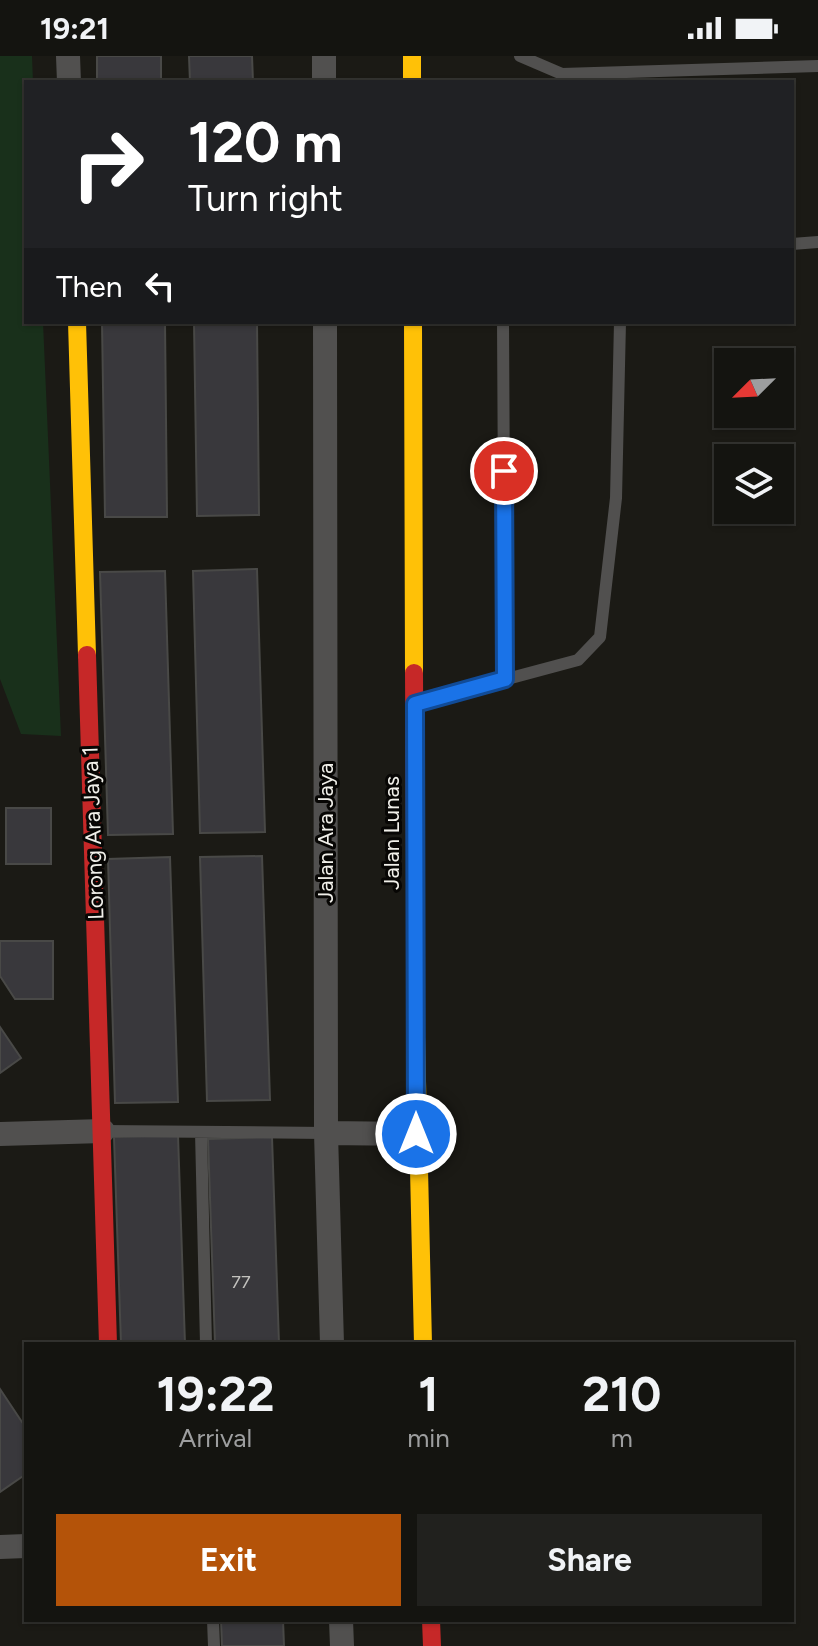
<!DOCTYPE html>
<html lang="en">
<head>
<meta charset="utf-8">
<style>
  :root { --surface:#141410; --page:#21211e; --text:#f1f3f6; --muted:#9d9e9f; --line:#333330; --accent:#b45309 }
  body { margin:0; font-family:Figtree,sans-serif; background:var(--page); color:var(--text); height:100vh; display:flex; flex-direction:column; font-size:30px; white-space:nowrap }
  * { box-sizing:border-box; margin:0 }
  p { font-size:26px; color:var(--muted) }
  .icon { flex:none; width:44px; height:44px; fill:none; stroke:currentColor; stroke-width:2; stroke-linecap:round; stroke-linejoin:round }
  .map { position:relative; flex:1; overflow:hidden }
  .sheet { position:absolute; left:24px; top:1286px; width:770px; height:280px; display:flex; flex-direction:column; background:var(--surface); border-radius:0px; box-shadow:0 2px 6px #0004,0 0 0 2px var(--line) }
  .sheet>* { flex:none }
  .guide { position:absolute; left:24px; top:24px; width:770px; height:244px; border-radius:0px; box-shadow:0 2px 6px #0004,0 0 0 2px var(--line); background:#202124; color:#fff; overflow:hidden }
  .needle { width:52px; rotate:246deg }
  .buttons { position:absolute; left:714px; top:292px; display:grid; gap:16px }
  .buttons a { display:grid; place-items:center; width:80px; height:80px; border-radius:0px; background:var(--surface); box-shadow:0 2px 6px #0004,0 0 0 2px var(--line); font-size:40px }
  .pin { position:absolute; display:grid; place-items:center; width:68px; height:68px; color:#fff; margin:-34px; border:4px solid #fff; border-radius:50%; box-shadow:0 2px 8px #0007 }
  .me { position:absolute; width:88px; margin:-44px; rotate:0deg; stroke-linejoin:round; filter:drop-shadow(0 0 6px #0008) }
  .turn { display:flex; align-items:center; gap:28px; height:168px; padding:0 32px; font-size:36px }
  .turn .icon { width:104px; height:104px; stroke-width:2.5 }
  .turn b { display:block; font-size:56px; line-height:68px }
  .then { display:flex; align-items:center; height:76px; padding:0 32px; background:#0003; gap:16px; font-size:30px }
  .eta { display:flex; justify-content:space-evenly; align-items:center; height:136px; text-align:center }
  .eta b { font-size:48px; font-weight:700; line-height:56px }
  .button { display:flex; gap:16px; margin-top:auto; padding:16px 32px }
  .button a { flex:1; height:92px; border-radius:0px; background:var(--accent); color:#fff; font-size:32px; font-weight:700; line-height:92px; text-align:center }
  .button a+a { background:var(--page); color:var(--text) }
  .status { display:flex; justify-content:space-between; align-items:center; height:56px; padding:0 40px; background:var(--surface); direction:ltr }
  .status svg { height:22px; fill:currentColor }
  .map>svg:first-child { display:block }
  .green { fill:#19301b }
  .building { fill:#39383c; stroke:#494947; stroke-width:2 }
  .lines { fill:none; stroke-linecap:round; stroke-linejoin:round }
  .lane { stroke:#51504f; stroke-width:12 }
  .street { stroke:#51504f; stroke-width:24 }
  .slow { stroke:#ffc107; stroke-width:18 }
  .jam { stroke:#c62828; stroke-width:18 }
  .route-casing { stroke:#114b97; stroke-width:20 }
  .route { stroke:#1a73e8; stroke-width:14 }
  .labels { text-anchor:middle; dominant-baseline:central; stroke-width:6; stroke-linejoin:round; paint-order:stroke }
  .number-label { font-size:18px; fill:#c3c2be }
  .street-label { font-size:22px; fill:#f1f0ea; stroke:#070604 }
</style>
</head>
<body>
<div class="status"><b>19:21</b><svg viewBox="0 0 49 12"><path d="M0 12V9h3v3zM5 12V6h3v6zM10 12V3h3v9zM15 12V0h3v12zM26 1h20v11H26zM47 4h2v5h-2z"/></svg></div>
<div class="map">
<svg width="818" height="1590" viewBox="0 0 818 1590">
  <rect width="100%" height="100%" fill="#1b1a15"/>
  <path class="green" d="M0,0h32l1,26h-7v240h17l18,414 -40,-2 -21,-55z"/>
  <path class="building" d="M97,0h64v26h-64z
    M189,0h63l1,26h-63z
    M102,266h63l2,195h-62z
    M194,266h63l2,193 -62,1z
    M257,513l8,263 -65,1 -7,-262z
    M165,515l8,263 -65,1 -8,-263z
    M6,752h45v56h-45z
    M262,800l8,244 -63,1 -7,-244z
    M170,801l8,245 -63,1 -7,-244z
    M0,885h53v58h-38l-15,-23z
    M0,971l21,31 -21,15z
    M178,1079l7,209h-64l-7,-207z
    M272,1081l7,207h-64l-7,-205z
    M0,1333l26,39v46l-26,18z
    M221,1564h62l1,26h-62z"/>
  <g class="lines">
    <path class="lane" d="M520,0l42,18 256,-8
      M792,188l26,-2
      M503,266l2,357
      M418,647l160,-43 22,-23 16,-139 4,-176
      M103,1075l223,2
      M201,1076l5,212
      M213,1564l1,26"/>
    <path class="street" d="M68,0l1,26
      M324,0v26
      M325,266l1,811 6,211
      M326,1077l90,1
      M0,1078l103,-3
      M0,1491l26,-1
      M341,1564l1,26"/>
    <path class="slow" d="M412,0v26
      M77,266l10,333
      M413,266l1,351
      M416,981l7,307"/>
    <path class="jam" d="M87,599l21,689
      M414,617l2,364
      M431,1564l1,26"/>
  </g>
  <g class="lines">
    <g class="route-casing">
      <path id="route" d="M416,1078l-1,-430 90,-25 -1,-208"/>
    </g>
    <use href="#route" class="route"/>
  </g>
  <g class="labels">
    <g class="number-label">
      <text x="241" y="1226">77</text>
    </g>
    <g class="street-label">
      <text transform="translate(93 777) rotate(-92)">Lorong Ara Jaya 1</text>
      <text transform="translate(325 777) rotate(-90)">Jalan Ara Jaya</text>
      <text transform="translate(391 777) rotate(-90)">Jalan Lunas</text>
    </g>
  </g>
</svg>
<div class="buttons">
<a><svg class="needle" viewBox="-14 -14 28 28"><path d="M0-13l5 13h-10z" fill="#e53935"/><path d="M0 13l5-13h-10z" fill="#9d9e9f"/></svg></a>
<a><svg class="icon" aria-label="layers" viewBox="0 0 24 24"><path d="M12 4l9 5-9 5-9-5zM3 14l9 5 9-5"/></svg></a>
</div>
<div class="pin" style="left:504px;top:415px;background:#d93025"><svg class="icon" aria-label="arrive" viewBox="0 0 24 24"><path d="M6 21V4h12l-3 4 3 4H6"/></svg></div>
<svg class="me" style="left:416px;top:1078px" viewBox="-20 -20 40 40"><circle r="17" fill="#1a73e8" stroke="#fff" stroke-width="3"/><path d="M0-11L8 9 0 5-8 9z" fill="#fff"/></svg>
<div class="guide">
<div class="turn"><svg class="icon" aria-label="right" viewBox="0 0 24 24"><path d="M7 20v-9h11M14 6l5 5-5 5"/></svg><div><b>120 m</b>Turn right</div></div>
<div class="then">Then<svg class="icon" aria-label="left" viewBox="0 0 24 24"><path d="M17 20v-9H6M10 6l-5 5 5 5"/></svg></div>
</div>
<section class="sheet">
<div class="eta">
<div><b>19:22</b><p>Arrival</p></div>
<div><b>1</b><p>min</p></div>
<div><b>210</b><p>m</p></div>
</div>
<div class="button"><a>Exit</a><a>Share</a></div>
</section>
</div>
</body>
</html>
